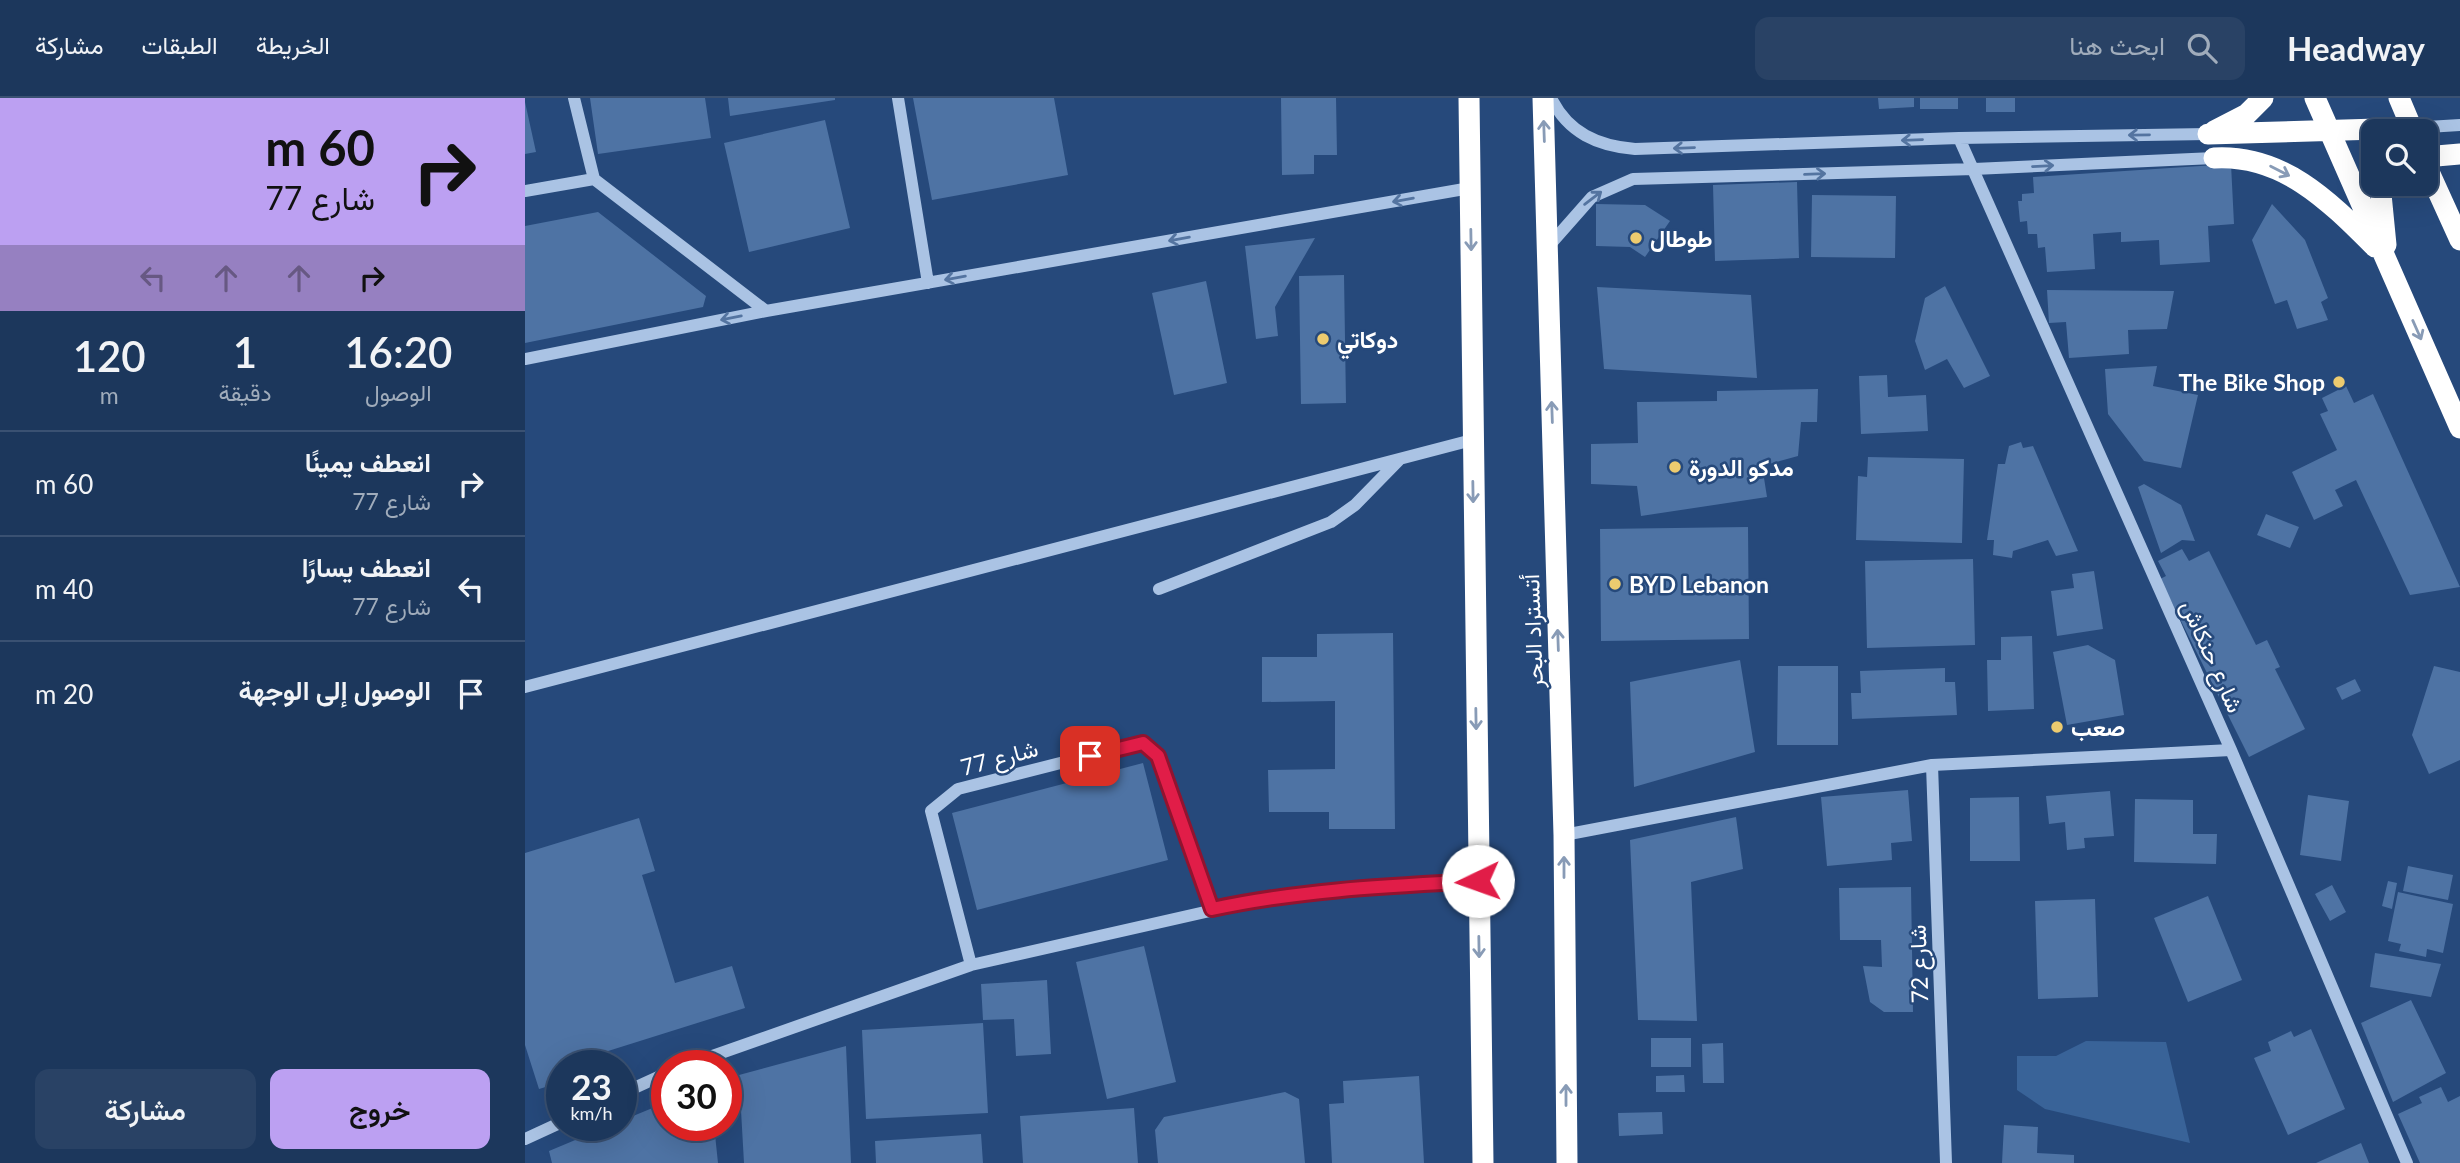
<!DOCTYPE html>
<html lang="ar">
<head>
<meta charset="utf-8">
<style>
  :root { --surface:#1c375c; --page:#294265; --text:#f1f3f6; --muted:#a0acbb; --line:#3a5172; --accent:#bca0f2 }
  body { margin:0; font-family:Lato,Vazirmatn,sans-serif; background:var(--page); color:var(--text); direction:rtl; height:100vh; display:flex; flex-direction:column; font-size:26px; white-space:nowrap }
  * { box-sizing:border-box; margin:0 }
  p { font-size:23px; color:var(--muted) }
  .icon { flex:none; width:38px; height:38px; fill:none; stroke:currentColor; stroke-width:2; stroke-linecap:round; stroke-linejoin:round }
  .map { position:relative; flex:1; overflow:hidden; direction:ltr }
  .side { display:flex; flex-direction:column; background:var(--surface); width:525px }
  .side>* { flex:none }
  .top-card { background:#bca0f2; color:#111; overflow:hidden }
  .tools { position:absolute; left:1836px; top:21px; display:grid; gap:14px }
  .tools a { display:grid; place-items:center; width:77px; height:77px; border-radius:14px; background:var(--surface); box-shadow:0 7px 28px #0002,0 0 0 2px var(--line); font-size:35px }
  .speed { position:absolute; left:21px; top:952px; display:flex; gap:14px; font-size:35px; font-weight:700; text-align:center }
  .speed>* { display:grid; place-content:center; width:91px; height:91px; border-radius:50%; background:var(--surface); box-shadow:0 7px 28px #0002,0 0 0 2px var(--line); line-height:1 }
  .speed small { font-size:18px; font-weight:400 }
  .speed .limit { border:10px solid #d22; background:#fff; color:#111 }
  .pin { position:absolute; display:grid; place-items:center; width:60px; height:60px; color:#fff; margin:-30px; border-radius:14px; box-shadow:0 4px 10px #0006 }
  .me { position:absolute; width:77px; margin:-38px; rotate:267deg; stroke-linejoin:round; filter:drop-shadow(0 0 5px #0008) }
  .turn { display:flex; align-items:center; gap:24px; height:147px; padding:0 35px; font-size:32px }
  .turn .icon { width:91px; height:91px; stroke-width:2.5 }
  .turn b { display:block; font-size:49px; line-height:60px }
  .lanes { display:flex; align-items:center; height:66px; padding:0 35px; background:#0003; justify-content:center; gap:35px; direction:ltr }
  .lanes .off { opacity:.35 }
  .eta { display:flex; justify-content:space-evenly; align-items:center; height:119px; text-align:center }
  .eta b { font-size:42px; font-weight:600; line-height:49px }
  .button { display:flex; gap:14px; margin-top:auto; padding:14px 35px }
  .button a { flex:1; height:80px; border-radius:14px; background:var(--accent); color:#111; font-size:28px; font-weight:600; line-height:80px; text-align:center }
  .button a+a { background:var(--page); color:var(--text) }
  ul { padding:0; list-style:none }
  li { display:flex; align-items:center; gap:21px; height:105px; padding:0 35px; border-top:2px solid var(--line) }
  li div { flex:1 }
  li b { display:block; font-size:26px }
  li em { font-style:normal }
  header { display:flex; align-items:center; gap:42px; box-sizing:border-box; height:98px; padding:0 35px; background:var(--surface); border-bottom:2px solid var(--line) }
  header strong { font-size:33px }
  nav { display:flex; gap:38px; margin-inline-start:auto; font-size:24px }
  .search { width:490px; height:63px; background:var(--page); display:flex; align-items:center; gap:18px; box-sizing:border-box; padding:0 24px; border-radius:14px; color:var(--muted); font-size:26px }
  main { display:flex; flex:1; min-height:0 }
  .map>svg:first-child { display:block }
  .green { fill:#396398 }
  .building { fill:#4e73a4 }
  .lines { fill:none; stroke-linecap:round; stroke-linejoin:round }
  .minor { stroke:#aac3e4; stroke-width:12 }
  .highway { stroke:#fff; stroke-width:21 }
  .oneway { stroke:#889bb6 }
  .oneway2 { stroke:#5474a0 }
  .route-casing { stroke:#92132f; stroke-width:18 }
  .route { stroke:#e11d48; stroke-width:12 }
  .poi-dot { fill:#edcb6f; stroke:#26497b; stroke-width:2.5 }
  .labels { text-anchor:middle; dominant-baseline:central; stroke-width:5; stroke-linejoin:round; paint-order:stroke }
  .poi-label { font-size:23px; font-weight:bold; fill:#fff; stroke:#26497b; text-anchor:start }
  .street-label { font-size:23px; fill:#fff; stroke:#26497b }
</style>
</head>
<body>
<header>
<strong>Headway</strong>
<div class="search"><svg class="icon" aria-label="search" viewBox="0 0 24 24"><circle cx="10" cy="10" r="6"/><path d="M15 15l6 6"/></svg>ابحث هنا</div>
<nav><a>الخريطة</a><a>الطبقات</a><a>مشاركة</a></nav>
</header>
<main>
<div class="map">
<svg width="1935" height="1065" viewBox="0 0 1935 1065">
  <rect width="100%" height="100%" fill="#26497b"/>
  <path class="green" d="M1561,943l80,1 24,101 -145,-34 -28,-19v-34h39z"/>
  <path class="building" d="M65,0h115l6,40 -113,16z
    M203,0h107v2l-105,16z
    M388,0h141l14,77 -136,25z
    M756,0h55l1,57h-23v19l-32,1z
    M1353,0h36v9l-35,2z
    M1395,0h38v11h-38z
    M1461,0h29v14h-29z
    M0,4l11,50 -11,2z
    M300,22l25,108 -101,24 -25,-109z
    M1706,66l3,60 -26,2 2,36 -50,3 -1,-25 -38,2v-10l-28,2 2,35 -48,3 -2,-25 -7,1 -1,-14h-9l-1,-13 -7,1 -2,-21h4v-7l12,-1 -1,-16z
    M1272,84l2,76 -84,3 -2,-76z
    M1287,97l84,1 -1,62 -84,-1z
    M1071,106l49,1 25,16 -25,36 -15,-10 -34,-1z
    M1747,106l33,36 23,58 -7,4 7,18 -31,9 -10,-29 -12,4 -23,-64z
    M73,114l108,84 -3,11 -178,36v-117z
    M790,140l-40,69 3,29 -22,3 -11,-93z
    M819,177l2,128 -45,1 -2,-128z
    M681,183l21,102 -53,12 -22,-102z
    M1420,188l45,90 -26,12 -17,-29 -22,11 -10,-29 10,-43z
    M1072,189l154,8 6,83 -153,-9z
    M1522,192l127,1 -7,38 -39,1 1,24 -60,4 -3,-36 -17,1z
    M1632,268l-4,20 45,9 -17,73 -37,-7 -36,-47 -3,-45z
    M1362,277l1,22 38,-2 2,36 -67,3 -2,-58z
    M1821,288l8,17 19,-9 87,193 -50,8 -54,-115 -21,10 8,16 -29,14 -22,-48 45,-22 -17,-36 8,-3 -6,-13z
    M1293,291l-1,33h-16l-3,34 -50,14 1,11 15,-3 3,19 -126,19 -4,-30 -46,-2v-40l47,-1 -1,-41 80,-1v-10z
    M1496,344l2,6 10,-2 45,105 -22,5 -8,-16 -35,11 -1,7 -19,-3 1,-15h-7l11,-76h7l4,-18z
    M1343,359l96,2 -2,84 -106,-3 2,-64 9,1z
    M1619,386l37,21 14,36 -13,-1 -21,13 -23,-66z
    M1741,416l33,13 -9,21 -33,-13z
    M1223,429l1,112 -148,2 -1,-112z
    M1657,451l7,12 20,-10 47,94 11,-5 13,27 -5,2 30,60 -56,28 -89,-178 6,-3 -8,-15z
    M1448,461l2,86 -108,3 -2,-87z
    M1569,473l9,58 -46,7 -6,-45 23,-3 -2,-14z
    M868,535l2,196h-66v-17h-60l-1,-42 67,-1v-68l-73,1v-45h55v-23z
    M1507,538l2,73 -46,2 -1,-51h14v-23z
    M1563,547l27,15 9,55 -57,10 -14,-73z
    M1215,562l15,92 -121,35 -4,-105z
    M1253,568h60v79h-61z
    M1909,568l26,6v88l-31,14 -17,-39z
    M1420,570v14h10l2,33 -105,4 -1,-26h10l-1,-22z
    M1830,581l6,12 -19,9 -6,-12z
    M618,665l25,97 -191,50 -25,-97z
    M1383,692l4,51 -21,2 1,17 -65,6 -6,-69z
    M1585,693l4,45 -30,2 1,10 -18,2 -2,-28 -16,2 -3,-28z
    M1783,697l41,6 -8,60 -41,-6z
    M1494,699l1,64h-50v-63z
    M1610,701l58,1v34h24l-1,30 -82,-2z
    M1211,719l7,52 -52,13 6,139 -59,-1 -8,-180z
    M114,720l16,53 -13,4 33,108 57,-17 13,42 -156,49 2,9h-29v16l-23,7 -14,-44v-192z
    M1883,768l45,9 -5,25 -45,-9z
    M1863,783l9,2 -5,26 -10,-3z
    M1807,787l14,27 -16,9 -15,-27z
    M1386,789l2,125h-29l-14,-10 -7,-36 19,1 -1,-27h-41l-1,-52z
    M1873,794l55,12 -10,49 -16,-4 -1,8 -27,-6 2,-7 -13,-3z
    M1683,798l34,84 -54,22 -34,-84z
    M1570,801l3,98 -60,2 -3,-98z
    M619,848l32,136 -69,17 -31,-137z
    M1850,855l66,11 -10,33 -61,-10z
    M522,882l4,74 -35,2 -2,-37 -31,1 -2,-36z
    M1886,902l35,73 -53,29 -32,-79z
    M458,925l5,90 -122,6 -4,-89z
    M1786,931l34,80 -57,26 -34,-77 17,-7 -3,-9 23,-11 3,6z
    M1126,940h40v29h-40z
    M1198,945l1,40h-21l-1,-39z
    M321,948l5,117h-107l-5,-88z
    M1159,977l1,17h-29v-16z
    M894,978l5,87h-92l-3,-59 15,-1 -1,-22z
    M1916,989l7,15 12,-6v67h-40l-22,-49 24,-11 -3,-6z
    M760,994l14,7 6,64h-147l-3,-33 9,-13z
    M142,1004v23h47l4,38h-166l-3,-12 62,-26h10v-4z
    M609,1010l4,55h-115l-3,-47z
    M1137,1014l1,22 -44,2 -1,-23z
    M1479,1027l34,2 -1,26 37,2v8h-72z
    M456,1036l2,29h-107l-1,-22z
    M1836,1045l8,20h-53z"/>
  <g class="lines">
    <path class="minor" d="M49,0l20,81 172,132
      M373,0l30,185
      M1026,0c17,35 47,48 84,51l324,-11 249,-4
      M1886,30l49,-3
      M1434,40l272,612 176,413
      M0,93l69,-12
      M1022,150l45,-51 41,-18 341,-10 240,-11
      M0,261l241,-48 704,-123
      M634,491l172,-67 24,-17 44,-45
      M0,589l947,-247
      M1407,667l14,398
      M1039,737l368,-70 299,-15
      M446,867l-40,-154 27,-22 185,-47 15,14 54,153
      M159,968l287,-101 305,-69 202,-15
      M96,996l46,-21
      M0,1041l37,-17"/>
    <path class="highway" d="M944,0l14,1065
      M1018,0l21,737 3,328
      M1790,0l145,330
      M1874,0l14,33
      M1689,33l33,-17 16,-16
      M1683,36l203,-6
      M1900,59l35,-3
      M1689,60c69,-4 115,43 161,89
      M1900,65l35,77
      M1855,86l6,61"/>
  </g>
  <defs><path id="oneway-shaft" d="M-6 0H5M1.5-3L5.5 0L1.5 3" fill="none" stroke-width="1.6" stroke-linecap="round" stroke-linejoin="round" transform="scale(1.75)"/></defs>
  <g class="oneway">
    <use href="#oneway-shaft" transform="translate(1019 33) rotate(-92)"/>
    <use href="#oneway-shaft" transform="translate(1755 73) rotate(27)"/>
    <use href="#oneway-shaft" transform="translate(946 142) rotate(89)"/>
    <use href="#oneway-shaft" transform="translate(1892 232) rotate(66)"/>
    <use href="#oneway-shaft" transform="translate(1027 314) rotate(-92)"/>
    <use href="#oneway-shaft" transform="translate(948 394) rotate(89)"/>
    <use href="#oneway-shaft" transform="translate(1033 542) rotate(-92)"/>
    <use href="#oneway-shaft" transform="translate(951 621) rotate(89)"/>
    <use href="#oneway-shaft" transform="translate(1039 769) rotate(-90)"/>
    <use href="#oneway-shaft" transform="translate(954 849) rotate(89)"/>
    <use href="#oneway-shaft" transform="translate(1041 997) rotate(-90)"/>
  </g>
  <g class="oneway2">
    <use href="#oneway-shaft" transform="translate(1614 37) rotate(179)"/>
    <use href="#oneway-shaft" transform="translate(1387 42) rotate(178)"/>
    <use href="#oneway-shaft" transform="translate(1159 50) rotate(178)"/>
    <use href="#oneway-shaft" transform="translate(1518 68) rotate(-3)"/>
    <use href="#oneway-shaft" transform="translate(1290 76) rotate(-2)"/>
    <use href="#oneway-shaft" transform="translate(1068 100) rotate(-37)"/>
    <use href="#oneway-shaft" transform="translate(878 102) rotate(170)"/>
    <use href="#oneway-shaft" transform="translate(654 141) rotate(170)"/>
    <use href="#oneway-shaft" transform="translate(430 180) rotate(170)"/>
    <use href="#oneway-shaft" transform="translate(206 220) rotate(169)"/>
  </g>
  <g class="lines">
    <g class="route-casing">
      <path id="route" d="M565,658l53,-13 15,13 54,153c88,-19 176,-23 266,-28"/>
    </g>
    <use href="#route" class="route"/>
  </g>
  <g class="poi-dot">
    <circle cx="1111" cy="140" r="7"/>
    <circle cx="798" cy="241" r="7"/>
    <circle cx="1814" cy="284" r="7"/>
    <circle cx="1150" cy="369" r="7"/>
    <circle cx="1090" cy="486" r="7"/>
    <circle cx="1532" cy="629" r="7"/>
  </g>
  <g class="labels">
    <g class="poi-label">
      <text x="1125" y="140">طوطال</text>
      <text x="812" y="241">دوكاتي</text>
      <text x="1800" y="284" text-anchor="end">The Bike Shop</text>
      <text x="1164" y="369">مدكو الدورة</text>
      <text x="1104" y="486">BYD Lebanon</text>
      <text x="1546" y="629">صعب</text>
    </g>
    <g class="street-label">
      <text transform="translate(1007 533) rotate(-92)">أتستراد البحر</text>
      <text transform="translate(1688 558) rotate(66)">شارع حنكاش</text>
      <text transform="translate(474 659) rotate(-15)">شارع 77</text>
      <text transform="translate(1393 866) rotate(-92)">شارع 72</text>
    </g>
  </g>
</svg>
<div class="tools">
<a><svg class="icon" aria-label="search" viewBox="0 0 24 24"><circle cx="10" cy="10" r="6"/><path d="M15 15l6 6"/></svg></a>
</div>
<div class="speed"><div>23<small>km/h</small></div><div class="limit">30</div></div>
<div class="pin" style="left:565px;top:658px;background:#d93025"><svg class="icon" aria-label="arrive" viewBox="0 0 24 24"><path d="M6 21V4h12l-3 4 3 4H6"/></svg></div>
<svg class="me" style="left:953px;top:783px" viewBox="-20 -20 40 40"><circle r="19" fill="#fff"/><path d="M0-13L10 11 0 6-10 11z" fill="#e11d48"/></svg>
</div>
<section class="side">
<div class="top-card">
<div class="turn"><svg class="icon" aria-label="right" viewBox="0 0 24 24"><path d="M7 20v-9h11M14 6l5 5-5 5"/></svg><div><b>60 m</b>شارع 77</div></div>
<div class="lanes"><svg class="icon off" aria-label="left" viewBox="0 0 24 24"><path d="M17 20v-9H6M10 6l-5 5 5 5"/></svg><svg class="icon off" aria-label="ahead" viewBox="0 0 24 24"><path d="M12 20V5M6 11l6-6 6 6"/></svg><svg class="icon off" aria-label="ahead" viewBox="0 0 24 24"><path d="M12 20V5M6 11l6-6 6 6"/></svg><svg class="icon" aria-label="right" viewBox="0 0 24 24"><path d="M7 20v-9h11M14 6l5 5-5 5"/></svg></div>
</div>
<div class="eta">
<div><b>16:20</b><p>الوصول</p></div>
<div><b>1</b><p>دقيقة</p></div>
<div><b>120</b><p>m</p></div>
</div>
<ul>
<li><svg class="icon" aria-label="right" viewBox="0 0 24 24"><path d="M7 20v-9h11M14 6l5 5-5 5"/></svg><div><b>انعطف يمينًا</b><p>شارع 77</p></div><em>60 m</em></li>
<li><svg class="icon" aria-label="left" viewBox="0 0 24 24"><path d="M17 20v-9H6M10 6l-5 5 5 5"/></svg><div><b>انعطف يسارًا</b><p>شارع 77</p></div><em>40 m</em></li>
<li><svg class="icon" aria-label="arrive" viewBox="0 0 24 24"><path d="M6 21V4h12l-3 4 3 4H6"/></svg><div><b>الوصول إلى الوجهة</b></div><em>20 m</em></li>
</ul>
<div class="button"><a>خروج</a><a>مشاركة</a></div>
</section>
</main>
</body>
</html>
